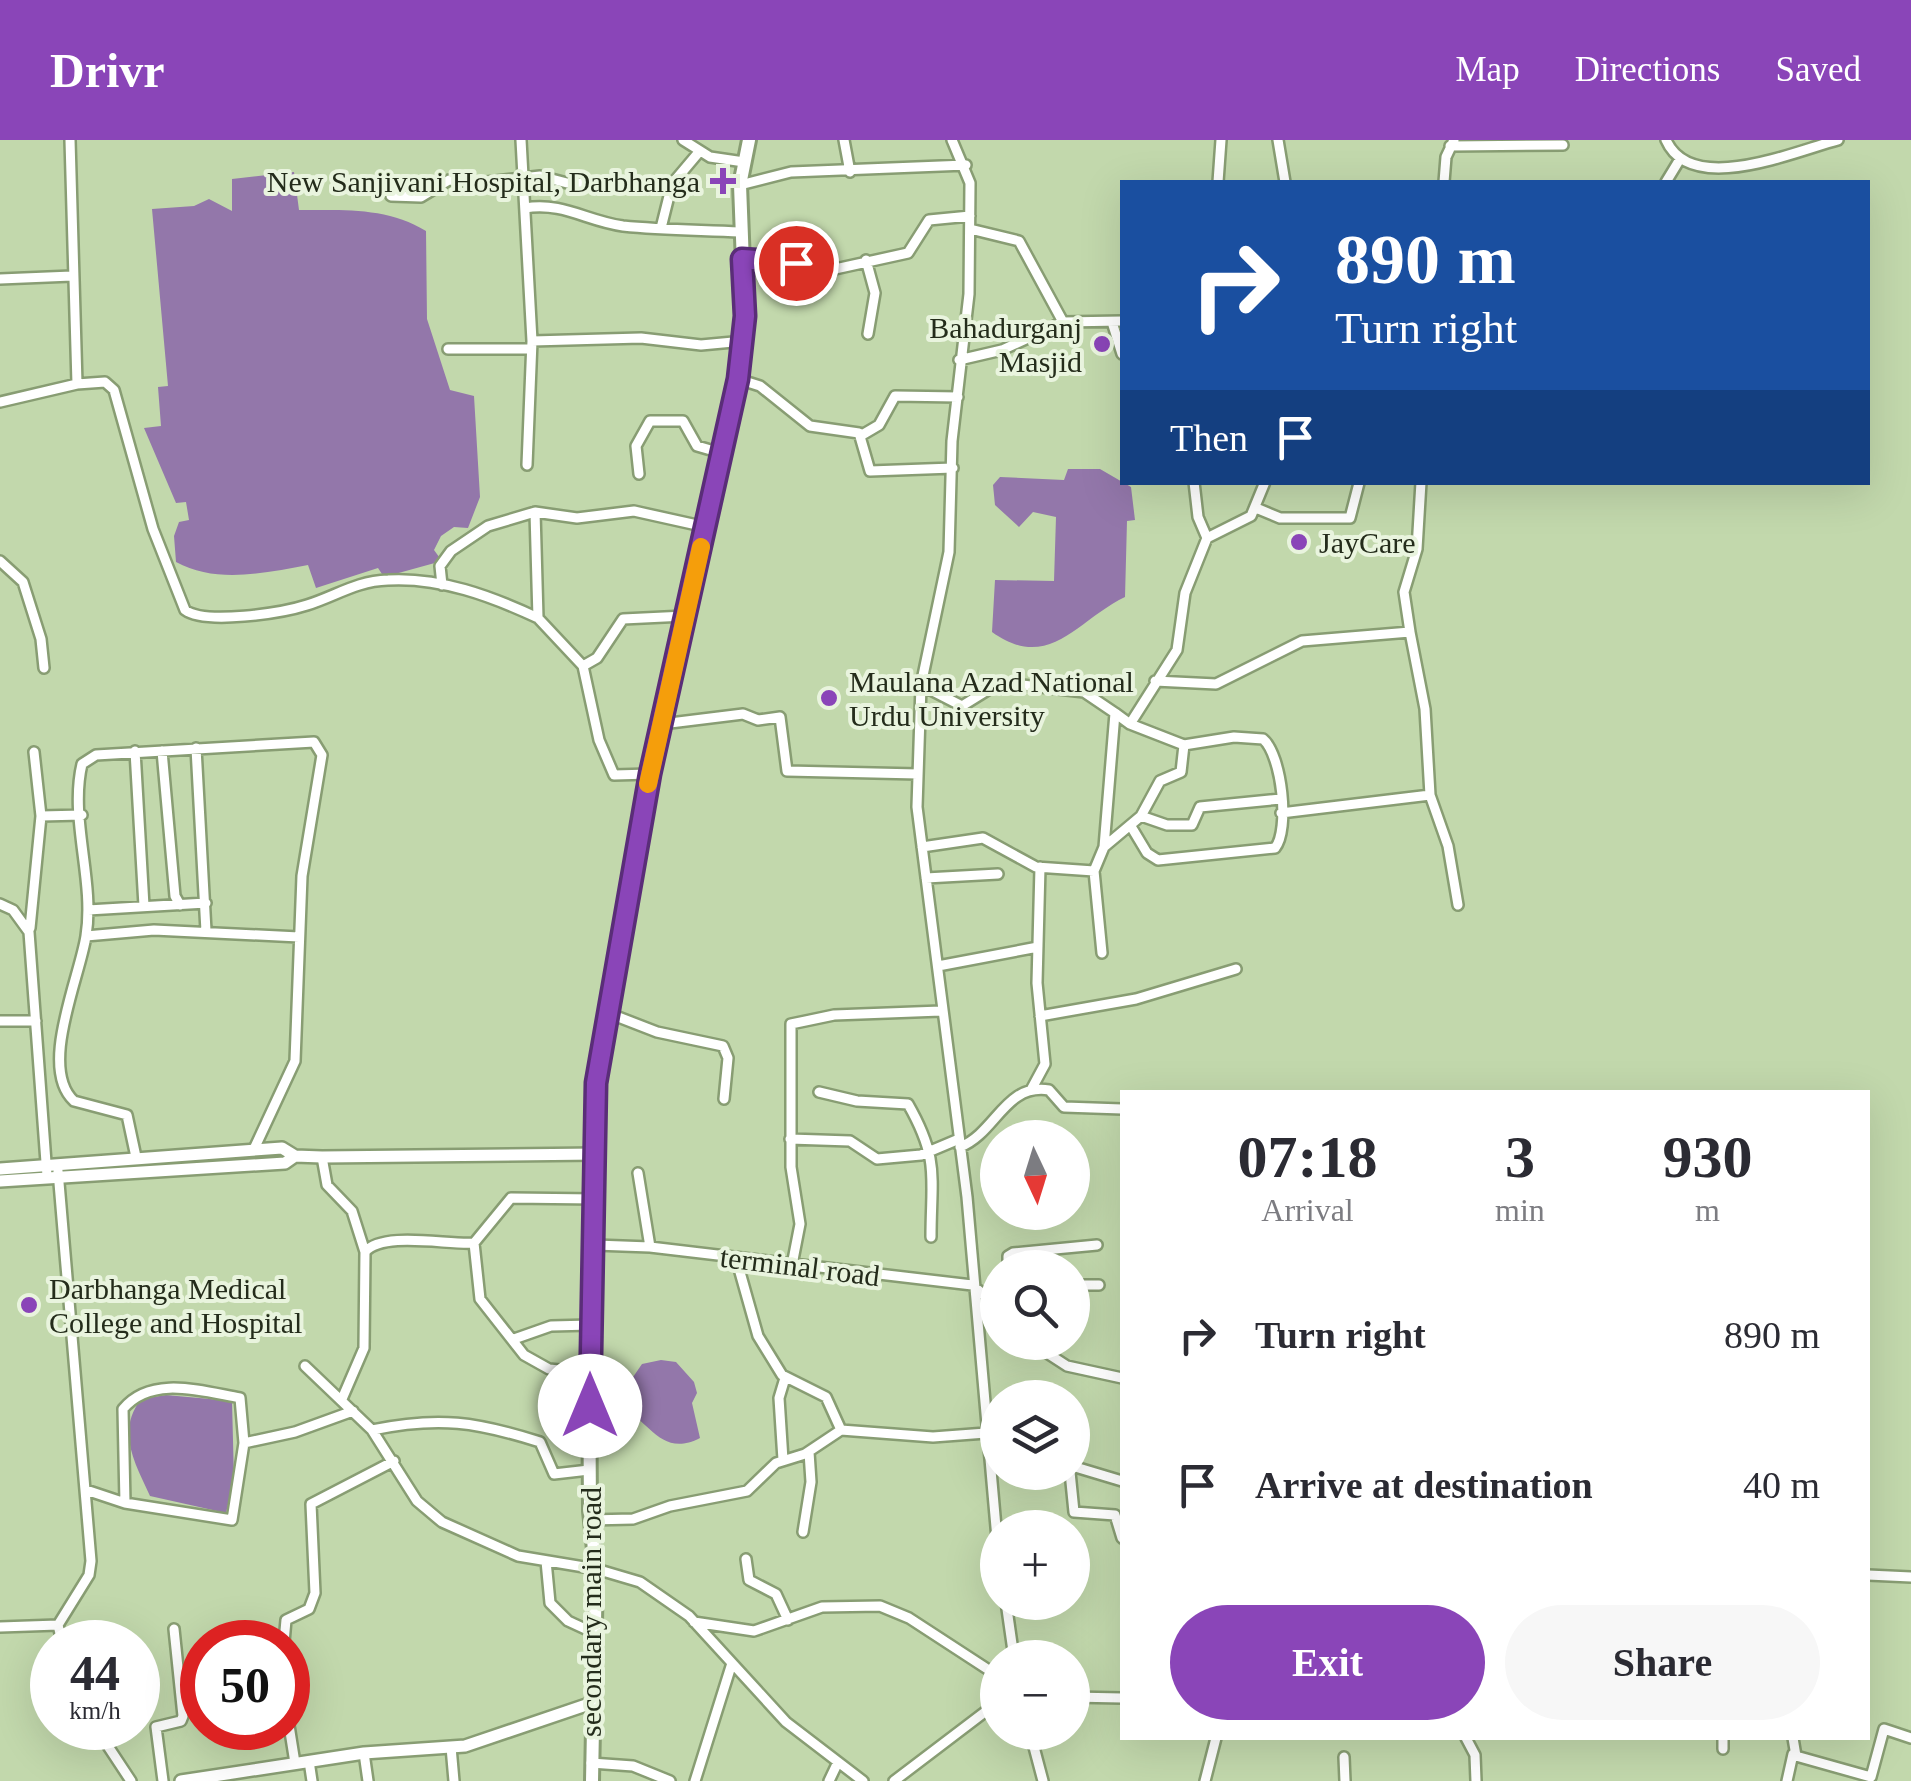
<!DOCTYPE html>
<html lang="en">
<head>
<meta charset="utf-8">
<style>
  :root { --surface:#fff; --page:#f7f7f7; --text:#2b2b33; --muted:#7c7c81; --accent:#8a45b8 }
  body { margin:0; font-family:Georgia,serif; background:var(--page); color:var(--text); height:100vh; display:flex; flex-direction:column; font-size:38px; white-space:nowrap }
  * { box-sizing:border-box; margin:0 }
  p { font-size:32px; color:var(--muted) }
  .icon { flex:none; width:55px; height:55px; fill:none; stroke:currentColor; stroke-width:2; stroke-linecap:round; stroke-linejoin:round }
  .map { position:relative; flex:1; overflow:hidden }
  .panel { position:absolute; left:1120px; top:950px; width:750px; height:650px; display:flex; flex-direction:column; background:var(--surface); border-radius:0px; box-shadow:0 10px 40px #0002 }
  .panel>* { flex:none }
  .top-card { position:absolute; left:1120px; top:40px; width:750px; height:305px; border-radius:0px; box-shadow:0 10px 40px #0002; background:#1a4fa0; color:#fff; overflow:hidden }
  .needle { width:65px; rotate:176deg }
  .tools { position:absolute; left:980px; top:980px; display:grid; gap:20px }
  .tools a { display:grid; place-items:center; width:110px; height:110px; border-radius:50%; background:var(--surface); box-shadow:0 10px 40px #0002; font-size:50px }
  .speed { position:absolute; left:30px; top:1480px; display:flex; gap:20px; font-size:50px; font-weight:700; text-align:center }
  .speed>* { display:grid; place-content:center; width:130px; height:130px; border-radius:50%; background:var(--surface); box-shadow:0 10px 40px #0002; line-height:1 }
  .speed small { font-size:25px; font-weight:400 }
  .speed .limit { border:15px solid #d22; background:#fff; color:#111 }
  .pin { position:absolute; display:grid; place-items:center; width:85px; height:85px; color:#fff; margin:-42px; border:5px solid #fff; border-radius:50%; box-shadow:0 2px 10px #0007 }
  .me { position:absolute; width:110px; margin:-55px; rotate:0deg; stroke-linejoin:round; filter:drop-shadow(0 0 8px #0008) }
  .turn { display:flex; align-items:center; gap:35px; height:210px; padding:0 50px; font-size:45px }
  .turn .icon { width:130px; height:130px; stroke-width:2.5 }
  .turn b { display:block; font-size:70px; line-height:85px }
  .then { display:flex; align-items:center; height:95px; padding:0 50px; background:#0003; gap:20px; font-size:38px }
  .eta { display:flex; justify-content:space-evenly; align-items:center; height:170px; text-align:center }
  .eta b { font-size:60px; font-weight:700; line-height:70px }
  .action { display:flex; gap:20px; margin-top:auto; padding:20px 50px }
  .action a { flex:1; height:115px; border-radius:60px; background:var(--accent); color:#fff; font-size:40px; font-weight:700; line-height:115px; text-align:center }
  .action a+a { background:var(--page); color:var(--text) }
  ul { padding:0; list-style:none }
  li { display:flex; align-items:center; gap:30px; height:150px; padding:0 50px }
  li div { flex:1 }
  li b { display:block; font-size:38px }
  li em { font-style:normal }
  header { display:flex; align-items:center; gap:60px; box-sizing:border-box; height:140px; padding:0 50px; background:var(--accent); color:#fff }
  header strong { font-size:48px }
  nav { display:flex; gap:55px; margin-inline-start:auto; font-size:35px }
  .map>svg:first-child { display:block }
  .water { fill:#9377aa }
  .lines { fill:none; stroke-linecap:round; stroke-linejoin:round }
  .minor-casing { stroke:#889d73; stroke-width:14 }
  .tertiary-casing { stroke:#889d73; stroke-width:16 }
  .secondary-casing { stroke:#889d73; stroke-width:18 }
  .minor { stroke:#fff; stroke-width:9 }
  .tertiary { stroke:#fff; stroke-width:11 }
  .secondary { stroke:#fff; stroke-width:12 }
  .route-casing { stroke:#5a2d78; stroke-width:25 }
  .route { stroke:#8a45b8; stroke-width:18 }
  .slow { stroke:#f59e0b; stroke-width:18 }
  .poi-dot { fill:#8a45b8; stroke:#e9f4de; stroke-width:4 }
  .labels { text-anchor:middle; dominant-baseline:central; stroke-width:8; stroke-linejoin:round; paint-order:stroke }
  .poi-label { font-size:30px; fill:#242c1b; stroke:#e9f4de; text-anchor:start }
  .street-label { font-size:30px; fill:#242c1b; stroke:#e9f4de }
</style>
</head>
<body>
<header>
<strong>Drivr</strong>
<nav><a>Map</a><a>Directions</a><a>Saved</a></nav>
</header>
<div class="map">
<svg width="1911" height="1641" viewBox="0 0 1911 1641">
  <rect width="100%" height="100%" fill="#c2d8ac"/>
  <path class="water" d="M294,32l5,38c44,0 89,-3 127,21l1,88 23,71 24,6 6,101 -12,31 -14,-1 -13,9 -7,14 8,11 -58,16 -6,-9 -62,20 -8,-23c-43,8 -92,19 -132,-3l-2,-26 5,-14 10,-2 -3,-18 -10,1 -32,-75 17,-2 -3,-39 10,-1 -16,-177 42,-3 15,-7 23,12v-32z
    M1068,329h32l31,18 4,33 -8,1 -2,76c-48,23 -76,76 -133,35l3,-52 59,1 2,-64 -23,-5 -14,15 -24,-22 -2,-20 7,-8 64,3z
    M661,1220l15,2 18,20 3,11 -5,10 8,35c-39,20 -50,-17 -80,-32l2,-13 20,-29z
    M166,1255l66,6 2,79 -8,33 -76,-17c-15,-33 -34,-64 -9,-97z"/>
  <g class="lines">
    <g class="minor-casing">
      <path id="minor" d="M70,0l7,244 28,-2 9,8 39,139 32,81c20,15 97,3 122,-5 29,-9 49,-24 81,-25 52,-3 103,16 150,38
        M521,0l11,201 -5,124
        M683,0l27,17 34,5
        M844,0l6,32
        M952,0l18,43 -1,111 -17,147 -3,111 -28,133 -4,122 50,390 31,353
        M1278,0l7,42
        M1666,0c25,57 129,11 172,0
        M1450,6l113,-1
        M1218,42l3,-42
        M1444,42l2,-25 8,-17
        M1666,42l14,-23
        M740,45l51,-13 175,-7
        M391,56l30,1 28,-17 29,3 62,-7 27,7 105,1
        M525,68c39,-6 61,13 98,18 39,4 78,4 117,6
        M661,88l11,-44 27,-32
        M970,89l49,12 44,81
        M742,119l42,1 42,11 82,-18 21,-33 41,-4
        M866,120l9,33 -7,41
        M0,139l72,-3
        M1112,182l10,32
        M532,201l109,-3 60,7 43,-4
        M448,209h83
        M959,220l43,-10 61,-28 59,-1
        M738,239l22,7 50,40 49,7 11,38 83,-3
        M0,262l77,-18
        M862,295l17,-10 16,-29 63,1
        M639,334l-3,-28 14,-25h33l14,25 24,7
        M1194,342l4,35 9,21
        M1256,368l24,10h70l9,-35
        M535,372l3,106 45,48 16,74 15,35 36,-1
        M0,421l23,21 18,57 3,29
        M442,445l-2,-19 11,-15 37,-25 47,-14 42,6 57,-7 72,16
        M1410,492l-6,-40 13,-43 4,-67
        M583,526l14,-8 26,-39 62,-3
        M1155,541l61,3 86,-43 108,-9 15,77 5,86
        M921,545l41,21 29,-18 23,-4 70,8 31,21
        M662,584l81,-10 15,6 22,-3 7,54 131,3
        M1130,584l47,-74 8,-57 22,-55 44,-22 14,-34
        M196,608l10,183
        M135,611l9,155
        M162,611l13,145 5,9
        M34,612l7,64
        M1281,673l149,-18 18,51 10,59
        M1141,676l26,9h25l8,-18 81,-8
        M922,707l61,-9 53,29 58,4 10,-24 37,-31 19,-35 21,-9 3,-27 50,-8 29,2c19,16 27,91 12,109l-117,12 -11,-7 -15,-25
        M1104,707l11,-134 15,11 54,21
        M1094,731l8,82
        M926,738l72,-4
        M0,764l13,6 16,22 18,244
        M88,770l118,-7
        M30,788l11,-112 41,-1
        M86,796l68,-6 145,7
        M938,826l100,-19
        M608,873l49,19 66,14 5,12 -4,41
        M1040,876l96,-17 100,-30
        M0,881h36
        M1031,950l14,-26 -8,-81 3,-116
        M819,952l38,9 51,3c32,56 23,74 23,133
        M790,999l60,2 27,18 44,-4 38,-16
        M960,1007c36,-14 45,-64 89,-57l15,17 58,2
        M136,1017l-9,-42 -53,-14c-36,-33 6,-124 12,-165 9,-56 -17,-117 -4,-172l14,-9 218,-13 8,13 -20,121 -7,185 -41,88
        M322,1017l5,28 25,26 13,41
        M638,1033l12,74
        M474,1103l6,56 44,56 25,14 41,4
        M595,1105l55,2 322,38 26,21
        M736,1118l22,78 24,39 44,22 15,33
        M792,1125l8,-41 -9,-57v-143l43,-9 107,-4
        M1008,1128v-12l5,-3 84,-8
        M1072,1145h27
        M514,1199l37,-13 40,-1
        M1030,1202l37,24 55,12
        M305,1226l67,64 45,71 25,21 76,34 78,13 44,13 49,34 97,106 77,59
        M342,1259l22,-51 1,-96c18,-21 82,-7 109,-9l37,-45 85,1
        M372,1290c67,-14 105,-8 168,12l14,32 35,-4
        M244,1303l-4,-45c-39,-7 -89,-23 -117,11l2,94 107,17 12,-77 51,-11 58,-21
        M783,1320l-4,-62 6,-20
        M1072,1326l50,15
        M1070,1332l4,40 41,3 7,23
        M86,1350l39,13
        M590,1380l43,-1 37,-13 77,-15 29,-28 29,-9 36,-24 92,7 53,-4
        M803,1392l8,-50 -2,-30
        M746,1419l3,21 27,14 12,26
        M546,1421l4,42 18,18 26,12
        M1868,1435l43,2
        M1006,1462l8,56
        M694,1482l60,9 68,-24 58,-1 29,12 89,58
        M58,1485l4,17
        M0,1487l58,-2 31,-50 2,-14 -33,-390
        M284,1502l2,-22 23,-11 6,-16 -4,-89 83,-43
        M1072,1557l50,1
        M288,1579l7,44
        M96,1588l35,53
        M1030,1592l13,49
        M1466,1598l9,17 1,26
        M1793,1598l3,18 75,21 13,-48 27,9
        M451,1607l3,34
        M1723,1609v-11
        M364,1613l4,28
        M1344,1617l1,24
        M309,1621l3,20
        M591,1623l42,3 37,15
        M163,1641l-7,-54 25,-6 2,-5 -9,-87
        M695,1641l37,-118
        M829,1641l9,-19
        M894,1641l104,-79
        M1205,1641l11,-43
        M1787,1641l6,-27"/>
    </g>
    <g class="tertiary-casing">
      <path id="tertiary" d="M0,1029l282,-21 13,8 27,1 275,-3
        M0,1041l285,-18 10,-7
        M181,1641l183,-28 101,-7 127,-43"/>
    </g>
    <g class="secondary-casing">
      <path id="secondary" d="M592,1641l4,-212 -6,-58 -1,-152 7,-276 54,-309 88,-395 7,-63 -5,-131 9,-45"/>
    </g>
    <use href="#minor" class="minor"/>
    <use href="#tertiary" class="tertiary"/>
    <use href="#secondary" class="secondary"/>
  </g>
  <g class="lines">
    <g class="route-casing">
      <path id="route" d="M590,1266l6,-323 54,-309 88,-395 7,-63 -3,-57 54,4"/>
    </g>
    <use href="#route" class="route"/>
    <path class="slow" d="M648,644l53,-237"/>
  </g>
  <g class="poi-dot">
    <path d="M718 26h10v10h10v10h-10v10h-10v-10h-10v-10h10z"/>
    <circle cx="1102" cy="204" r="10"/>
    <circle cx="1299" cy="402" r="10"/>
    <circle cx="829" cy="558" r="10"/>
    <circle cx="29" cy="1165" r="10"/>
  </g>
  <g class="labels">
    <g class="poi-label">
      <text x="700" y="41" text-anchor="end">New Sanjivani Hospital, Darbhanga</text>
      <text x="1082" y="187" text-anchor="end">Bahadurganj<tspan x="1082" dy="34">Masjid</tspan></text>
      <text x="1319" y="402">JayCare</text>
      <text x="849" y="541">Maulana Azad National<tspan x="849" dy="34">Urdu University</tspan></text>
      <text x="49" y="1148">Darbhanga Medical<tspan x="49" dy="34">College and Hospital</tspan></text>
    </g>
    <g class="street-label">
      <text transform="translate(800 1126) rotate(7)">terminal road</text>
      <text transform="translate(590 1472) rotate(-90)">secondary main road</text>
    </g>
  </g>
</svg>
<div class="tools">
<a><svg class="needle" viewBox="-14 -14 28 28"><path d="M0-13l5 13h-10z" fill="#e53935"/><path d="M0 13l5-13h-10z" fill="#7c7c81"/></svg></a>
<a><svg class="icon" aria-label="search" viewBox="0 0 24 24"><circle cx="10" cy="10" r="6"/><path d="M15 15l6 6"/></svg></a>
<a><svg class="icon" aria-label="layers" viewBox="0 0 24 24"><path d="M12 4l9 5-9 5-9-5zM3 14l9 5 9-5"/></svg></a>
<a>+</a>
<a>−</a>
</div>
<div class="speed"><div>44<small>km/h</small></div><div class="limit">50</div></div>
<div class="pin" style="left:796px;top:123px;background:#d93025"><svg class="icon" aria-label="arrive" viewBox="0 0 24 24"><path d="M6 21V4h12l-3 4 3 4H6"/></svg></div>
<svg class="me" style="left:590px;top:1266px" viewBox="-20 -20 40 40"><circle r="19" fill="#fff"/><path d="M0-13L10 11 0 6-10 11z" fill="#8a45b8"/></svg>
<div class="top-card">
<div class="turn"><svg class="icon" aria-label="right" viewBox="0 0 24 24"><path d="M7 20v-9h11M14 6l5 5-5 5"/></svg><div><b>890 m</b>Turn right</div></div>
<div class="then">Then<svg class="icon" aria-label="arrive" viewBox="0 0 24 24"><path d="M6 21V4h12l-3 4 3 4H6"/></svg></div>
</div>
<section class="panel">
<div class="eta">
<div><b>07:18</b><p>Arrival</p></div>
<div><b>3</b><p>min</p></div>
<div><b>930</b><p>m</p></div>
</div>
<ul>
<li><svg class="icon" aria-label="right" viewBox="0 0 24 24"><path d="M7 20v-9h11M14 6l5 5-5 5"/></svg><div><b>Turn right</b></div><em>890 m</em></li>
<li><svg class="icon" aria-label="arrive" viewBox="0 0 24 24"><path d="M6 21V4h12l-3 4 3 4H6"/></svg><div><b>Arrive at destination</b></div><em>40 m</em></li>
</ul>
<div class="action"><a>Exit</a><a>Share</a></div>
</section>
</div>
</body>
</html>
